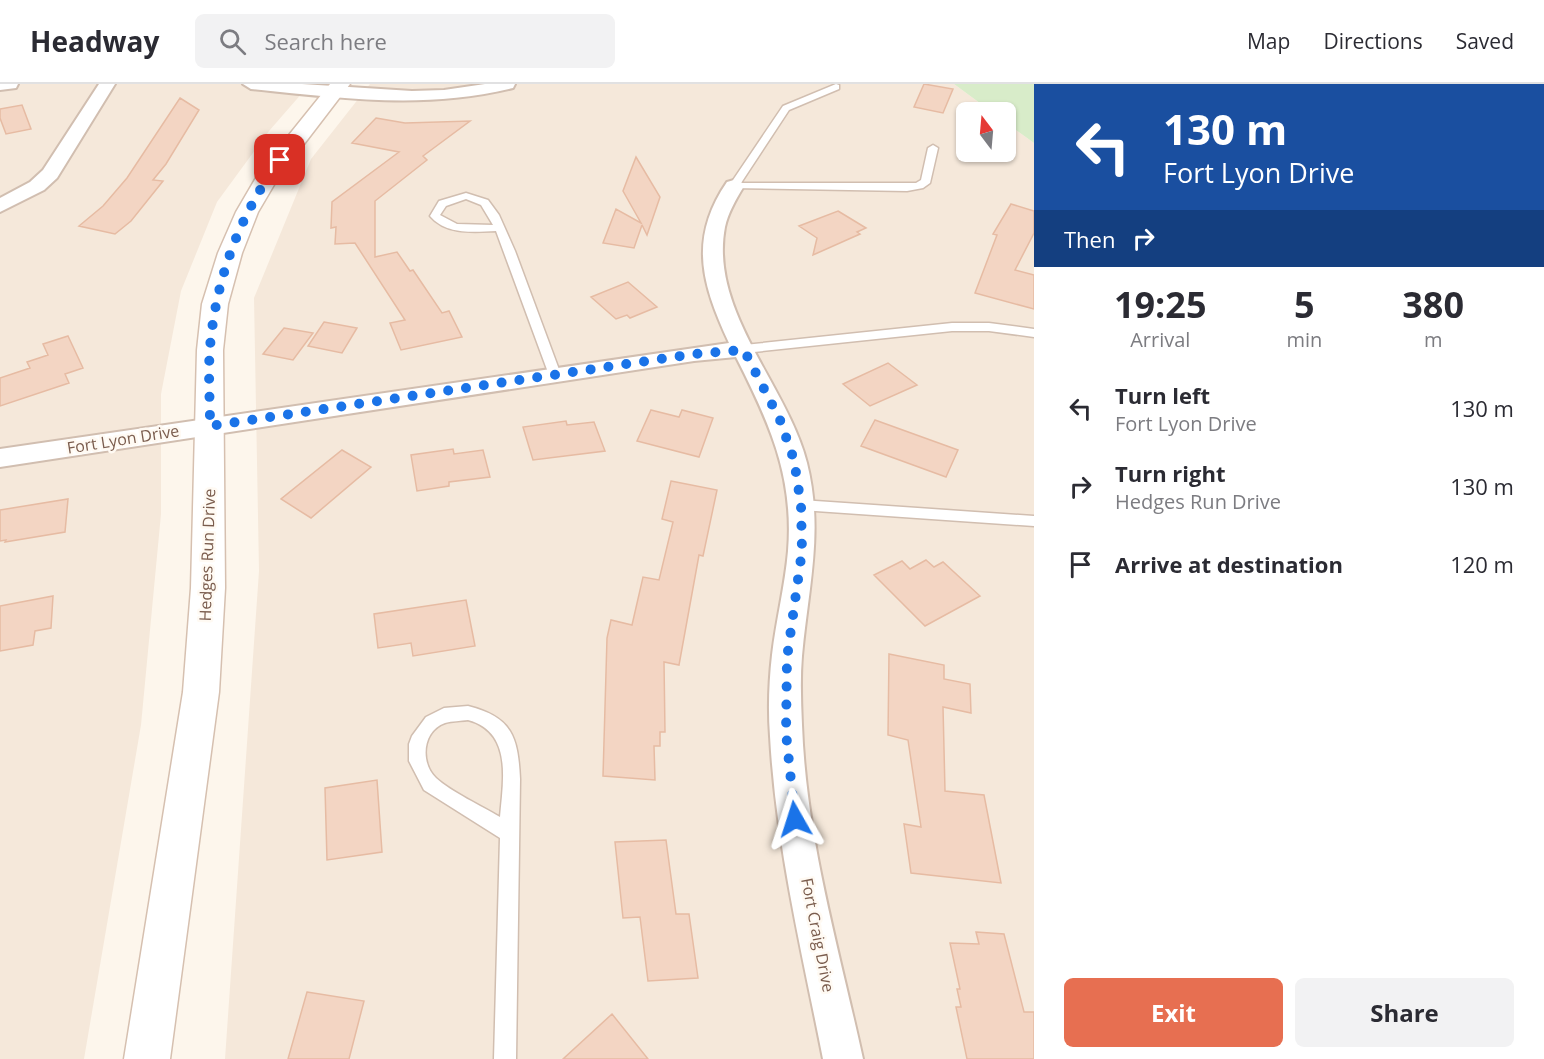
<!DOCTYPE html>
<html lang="en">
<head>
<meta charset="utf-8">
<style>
  :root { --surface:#fff; --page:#f2f2f3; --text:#2b2b33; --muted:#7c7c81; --line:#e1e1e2; --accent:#e76f51 }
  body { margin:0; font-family:"Open Sans",sans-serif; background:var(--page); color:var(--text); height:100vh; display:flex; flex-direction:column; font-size:22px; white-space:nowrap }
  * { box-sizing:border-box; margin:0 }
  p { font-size:20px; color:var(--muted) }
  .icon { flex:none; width:33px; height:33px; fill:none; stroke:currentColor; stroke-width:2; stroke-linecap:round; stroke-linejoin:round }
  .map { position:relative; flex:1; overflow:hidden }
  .drawer { display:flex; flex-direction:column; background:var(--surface); width:510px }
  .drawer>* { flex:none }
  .guide { background:#1a4fa0; color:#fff; overflow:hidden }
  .needle { width:39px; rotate:344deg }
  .buttons { position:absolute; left:956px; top:18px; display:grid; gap:12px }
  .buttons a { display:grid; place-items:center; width:60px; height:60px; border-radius:9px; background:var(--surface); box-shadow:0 2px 4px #0004; font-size:30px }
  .pin { position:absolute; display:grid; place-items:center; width:51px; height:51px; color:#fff; margin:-26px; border-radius:12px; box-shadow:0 3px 9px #0006 }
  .me { position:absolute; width:66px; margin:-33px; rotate:354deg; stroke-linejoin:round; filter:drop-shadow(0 0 4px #0008) }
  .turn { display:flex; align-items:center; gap:21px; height:126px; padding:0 30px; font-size:27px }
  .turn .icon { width:78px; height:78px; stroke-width:2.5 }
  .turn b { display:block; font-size:42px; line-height:51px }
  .then { display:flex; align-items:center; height:57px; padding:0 30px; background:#0003; gap:12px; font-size:22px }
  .eta { display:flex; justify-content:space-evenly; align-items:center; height:102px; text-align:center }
  .eta b { font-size:36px; font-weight:700; line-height:42px }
  .button { display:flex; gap:12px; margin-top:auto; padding:12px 30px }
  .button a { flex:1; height:69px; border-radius:9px; background:var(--accent); color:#fff; font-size:24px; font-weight:700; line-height:69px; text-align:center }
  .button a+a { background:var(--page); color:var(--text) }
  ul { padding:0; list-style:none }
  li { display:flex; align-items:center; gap:18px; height:78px; padding:0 30px }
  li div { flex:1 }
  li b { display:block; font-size:22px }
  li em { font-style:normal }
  header { display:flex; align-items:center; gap:36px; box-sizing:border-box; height:84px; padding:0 30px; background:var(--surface); border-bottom:2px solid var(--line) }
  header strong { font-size:28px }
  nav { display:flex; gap:33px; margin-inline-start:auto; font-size:21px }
  .search { width:420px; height:54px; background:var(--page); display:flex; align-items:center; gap:15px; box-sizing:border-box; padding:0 21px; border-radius:9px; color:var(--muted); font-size:22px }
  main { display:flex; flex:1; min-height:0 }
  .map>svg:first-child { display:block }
  .residential { fill:#f5e8da }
  .green { fill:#d8ecc9 }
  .building { fill:#f3d5c3; stroke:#e6bba3; stroke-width:1.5 }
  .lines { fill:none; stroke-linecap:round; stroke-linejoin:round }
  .lane-casing { stroke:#d1beb0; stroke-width:3 }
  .street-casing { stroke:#d1beb0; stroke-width:4 }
  .secondary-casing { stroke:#d6c0b0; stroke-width:3 }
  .lane { fill:#fff; fill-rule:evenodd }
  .street { fill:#fff; fill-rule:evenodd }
  .secondary { fill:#fff; fill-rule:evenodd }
  .route { stroke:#1a73e8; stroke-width:10; stroke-dasharray:0 18 }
  .labels { text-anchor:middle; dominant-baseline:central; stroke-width:5; stroke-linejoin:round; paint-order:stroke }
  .street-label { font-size:16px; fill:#7a5c4d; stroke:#fffaf3 }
</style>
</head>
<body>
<header>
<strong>Headway</strong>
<div class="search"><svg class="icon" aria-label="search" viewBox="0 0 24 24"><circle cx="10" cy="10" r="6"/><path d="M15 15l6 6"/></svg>Search here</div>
<nav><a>Map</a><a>Directions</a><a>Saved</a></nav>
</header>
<main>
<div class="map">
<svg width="1034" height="975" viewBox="0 0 1034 975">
  <rect width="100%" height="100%" fill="#fdf6ec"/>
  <path class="residential" d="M0,0h310l-41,47 -52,71 -36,89 -20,103v120l-20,211 -57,334h-84z
    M370,0h584l38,28h-26v40h39v-30l29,21v916h-809l34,-488 -5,-273 57,-139z"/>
  <path class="green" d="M954,0h80v59l-29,-21v-10h-13z"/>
  <path class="building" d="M924,0l29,5 -10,24 -29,-6z
    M180,14l19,12 -33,54 -13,16 10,1 -32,40 -16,13 -36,-8 24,-20 24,-28z
    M22,21l9,24 -25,5 -6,-16v-9z
    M376,34l29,5 65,-2 -47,35 4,4 -52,41v56l22,-5 13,19 3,-1 29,43 7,-2 13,26 -61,13 -11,-27 15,-3 -50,-77 -20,1 1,-17 -5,1 1,-26 67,-50 -47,-9z
    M636,73l24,40 -13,38 -5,-10 -8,23 -31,-5 13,-34 25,14 -18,-32z
    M1011,120l23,7v22l-19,37 19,5v34l-59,-16 22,-58 -4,-1z
    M838,127l28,17 -9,4 3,2 -47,21 4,-17 -18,-12z
    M628,198l29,25 -27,11 -3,-3 -11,4 -25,-22z
    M324,238l33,6 -15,25 -34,-7z
    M284,244l29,5 -20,27 -30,-6z
    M68,252l15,32 -18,6 4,9 -69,23v-28l30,-10 -3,-6 21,-7 -5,-11z
    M888,279l29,22 -47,21 -27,-22z
    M651,326l28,7 3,-7 31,8 -14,39 -62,-16z
    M875,336l83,30 -12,27 -85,-31z
    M566,337l1,4 27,-3 11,29 -72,9 -10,-33z
    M453,365l1,5 29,-4 7,27 -41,5v4l-32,5 -6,-36z
    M342,366l29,17 -60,51 -30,-19z
    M671,397l46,9 -14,66 -4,-1 -20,110 -15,-3 1,70h-5v14h-6l1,34 -52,-4 4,-138 4,-18 21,5 11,-48 16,3 14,-58 -11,-3z
    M68,415l-3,33 -60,10 1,-2 -6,1v-31z
    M926,476l8,7 9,-5 37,34 -55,30 -51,-51 28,-14 8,8z
    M53,512l-2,32 -16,3 -2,14 -33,6v-45z
    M466,516l9,46 -62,10 -2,-13 -33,5 -4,-34z
    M889,570l55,11v14l26,5 1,29 -28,-6 2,84 39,4 17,88 -90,-10 -7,-49 17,3 -13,-87 -20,-5z
    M377,696l5,72 -55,8 -2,-72z
    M666,756l10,74h13l9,64 -50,3 -8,-64 -17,1 -8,-76z
    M976,848l28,2 20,78h10v47h-67l-11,-52h5l-4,-18h3l-10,-46 29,1z
    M307,908l57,9 -15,58h-61z
    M612,930l36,45h-85z"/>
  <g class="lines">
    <g class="lane-casing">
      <path id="lane" d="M836,0l3,1v4l-50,21 -48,73h175l5,-3 7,-32 5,-3 5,3 -8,35 -7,5 -16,3 -177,-3 -1,-2 54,-80z
        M466,109l22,7 11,15 16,36 46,124 -2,3 -4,1 -6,-4 -53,-144c-23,1 -50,4 -66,-15l9,-15zM466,115l15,6 12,20 -36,-1 -17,-9 6,-9z
        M952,239h37l45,6v8l-45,-6h-37l-208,22 -6,-4 6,-4z
        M801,416l233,16v10l-233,-16 -7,-5z
        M468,622c44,11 50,31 52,73l-4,280h-22l6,-221 -76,-48 -15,-29v-17l3,-8 14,-19 18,-9zM468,636c45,12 35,61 32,97 -18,-11 -49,-25 -64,-39 -16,-15 -14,-47 9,-55 7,-2 16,-2 23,-3z"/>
    </g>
    <g class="street-casing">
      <path id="street" d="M0,0h18l-2,4 -16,2z
        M99,0h16l-58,94 -13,12 -44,22v-14l30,-16 13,-12z
        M243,0h59l110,7 32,-1 41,-6h30l-2,4c-89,22 -172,10 -262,1z
        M734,96l7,2 3,4c-8,13 -16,27 -19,41 -16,84 62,158 82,236 17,68 1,126 -5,193 -2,23 -1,46 0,69 4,113 37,224 61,334h-40c-21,-107 -47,-213 -53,-323 -2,-26 -1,-55 2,-81 4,-35 13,-69 16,-104 6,-75 -19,-129 -52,-194l-42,4 -694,106v-18l729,-106c-27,-58 -41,-104 -2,-161z"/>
    </g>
    <g class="secondary-casing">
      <path id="secondary" d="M330,0h20l-72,94 -20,34 -16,41 -14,51 -5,46 2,238 -6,104 -49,367h-46l59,-367 8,-104 6,-238 5,-46 16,-51 18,-41 24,-41z"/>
    </g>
    <use href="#lane" class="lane"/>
    <use href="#street" class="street"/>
    <use href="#secondary" class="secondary"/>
  </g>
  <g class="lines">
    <path class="route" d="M280,76c-41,56 -64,119 -70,187 -2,26 0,53 0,79l484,-72 50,-4 36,70 14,40 7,45 1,46 -15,107 -1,75 9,86"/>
  </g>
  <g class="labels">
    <g class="street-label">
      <text transform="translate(123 355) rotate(-9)">Fort Lyon Drive</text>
      <text transform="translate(207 471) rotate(-88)">Hedges Run Drive</text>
      <text transform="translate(818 851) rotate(79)">Fort Craig Drive</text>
    </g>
  </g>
</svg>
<div class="buttons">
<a><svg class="needle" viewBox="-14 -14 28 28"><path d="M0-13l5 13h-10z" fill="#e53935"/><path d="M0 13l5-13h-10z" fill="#7c7c81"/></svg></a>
</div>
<div class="pin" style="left:280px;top:76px;background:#d93025"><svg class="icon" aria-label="arrive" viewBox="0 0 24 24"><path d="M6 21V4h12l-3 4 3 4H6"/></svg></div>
<svg class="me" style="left:795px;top:735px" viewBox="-20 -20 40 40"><path d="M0-17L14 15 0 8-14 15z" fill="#1a73e8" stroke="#fff" stroke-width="4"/></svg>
</div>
<section class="drawer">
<div class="guide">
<div class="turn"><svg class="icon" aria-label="left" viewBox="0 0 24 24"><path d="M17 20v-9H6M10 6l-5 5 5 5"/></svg><div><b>130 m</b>Fort Lyon Drive</div></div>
<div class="then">Then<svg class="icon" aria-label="right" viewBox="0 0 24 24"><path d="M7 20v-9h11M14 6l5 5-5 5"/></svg></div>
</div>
<div class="eta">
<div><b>19:25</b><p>Arrival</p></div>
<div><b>5</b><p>min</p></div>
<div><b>380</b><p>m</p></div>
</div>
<ul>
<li><svg class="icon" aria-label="left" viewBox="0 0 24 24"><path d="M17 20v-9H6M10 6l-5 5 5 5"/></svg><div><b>Turn left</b><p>Fort Lyon Drive</p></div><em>130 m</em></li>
<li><svg class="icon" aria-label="right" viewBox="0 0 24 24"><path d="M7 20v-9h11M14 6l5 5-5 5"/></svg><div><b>Turn right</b><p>Hedges Run Drive</p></div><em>130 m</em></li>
<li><svg class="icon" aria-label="arrive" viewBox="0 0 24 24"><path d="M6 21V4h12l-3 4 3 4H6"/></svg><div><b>Arrive at destination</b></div><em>120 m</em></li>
</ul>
<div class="button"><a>Exit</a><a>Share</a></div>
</section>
</main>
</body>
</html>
